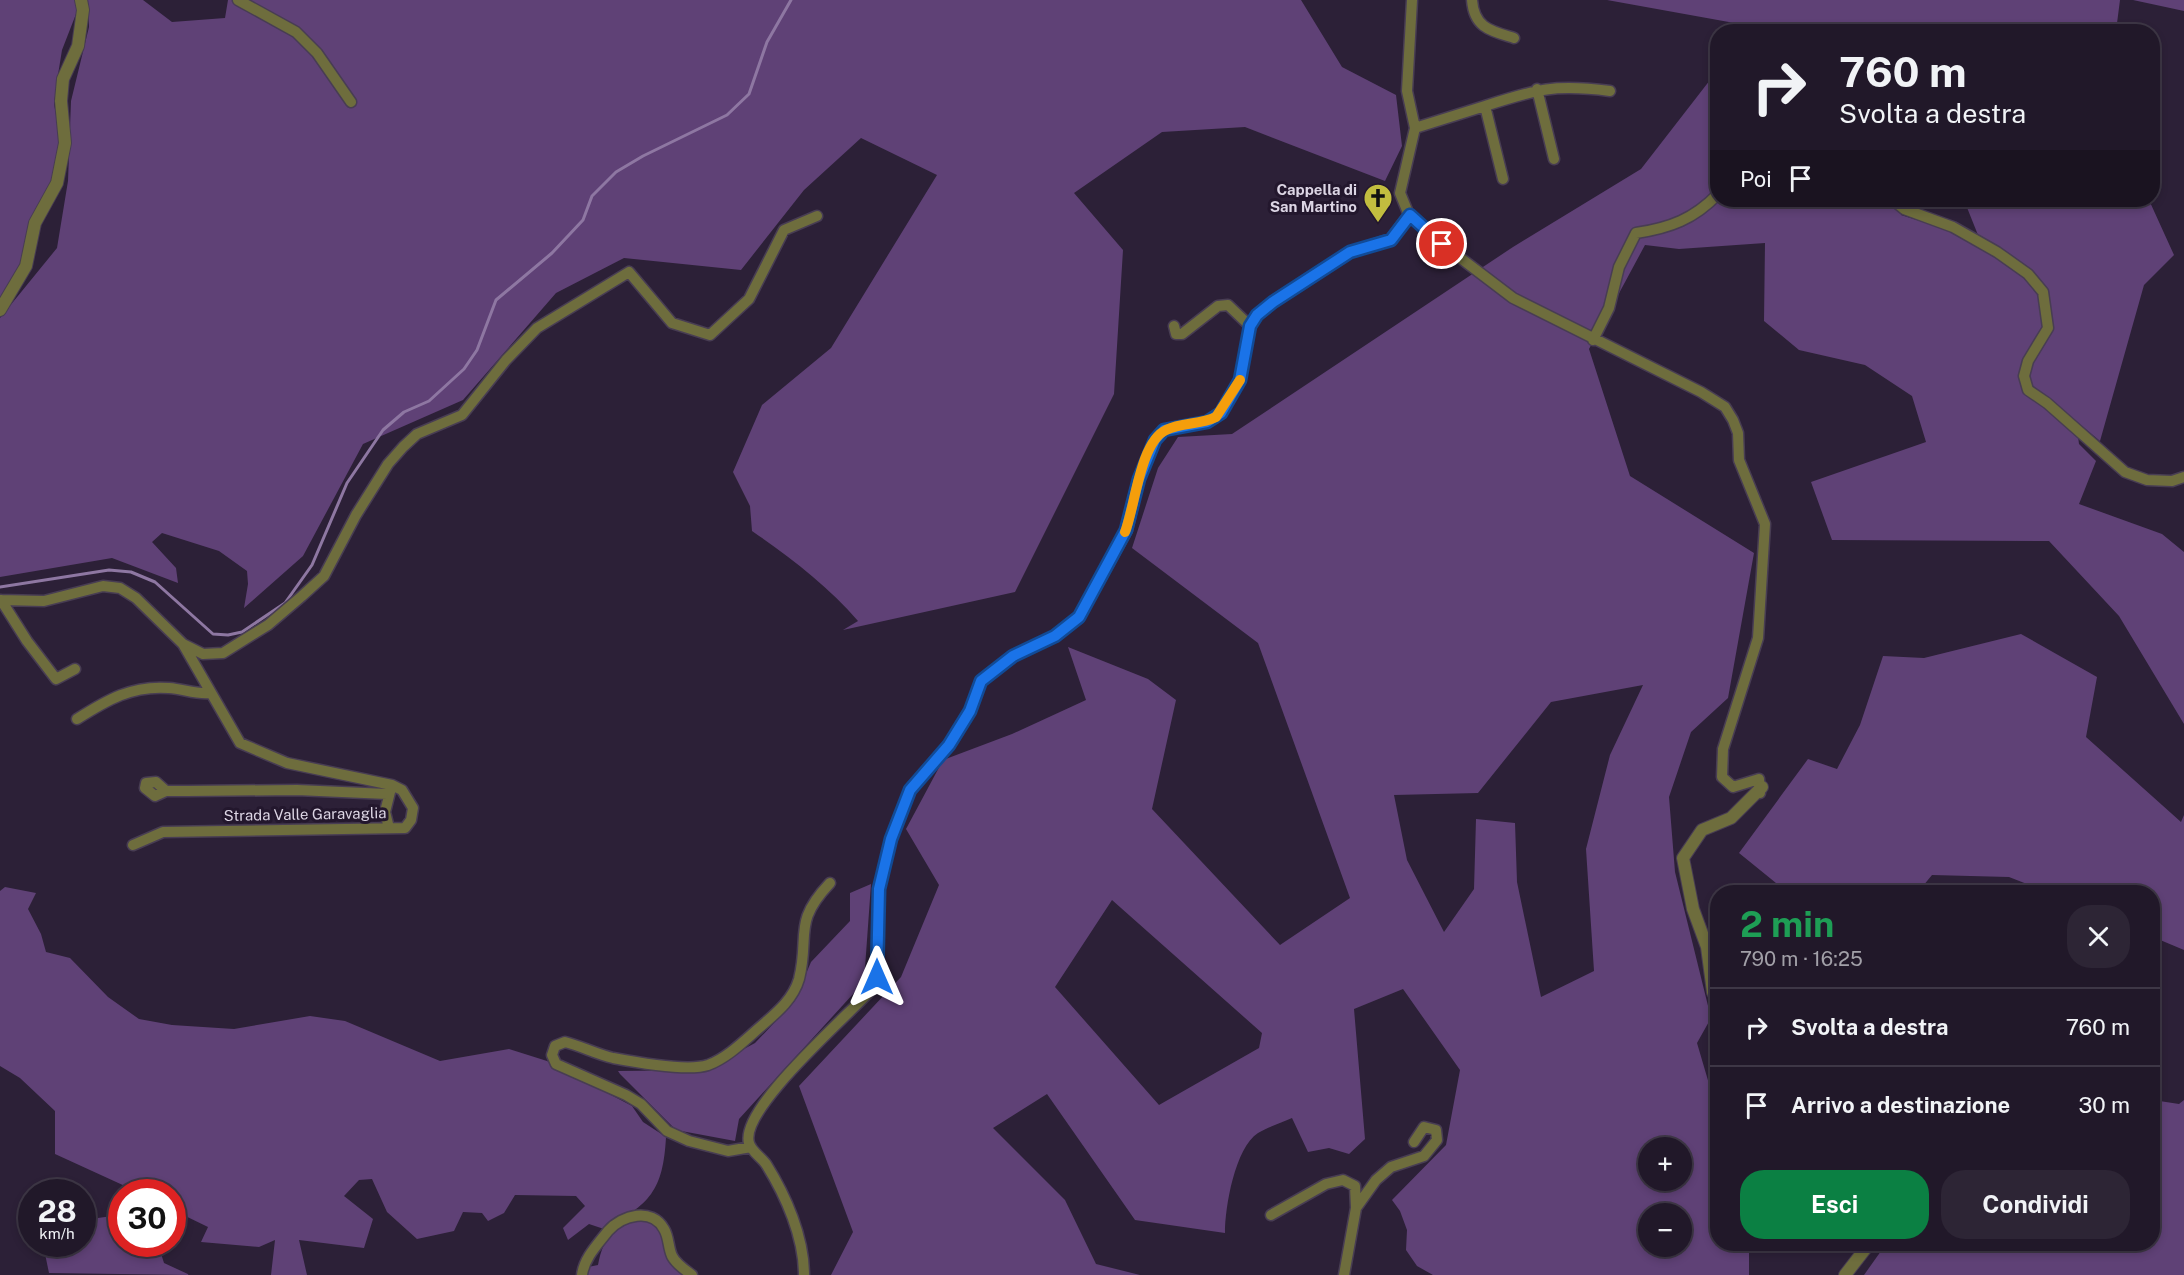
<!DOCTYPE html>
<html lang="it">
<head>
<meta charset="utf-8">
<style>
  :root { --surface:#211829; --page:#2d2535; --text:#f1f3f6; --muted:#a2a0a8; --line:#3e3746; --accent:#0b8043 }
  body { margin:0; font-family:"Public Sans",sans-serif; background:var(--page); color:var(--text); height:100vh; display:flex; flex-direction:column; font-size:22px; white-space:nowrap }
  * { box-sizing:border-box; margin:0 }
  p { font-size:20px; color:var(--muted) }
  .icon { flex:none; width:33px; height:33px; fill:none; stroke:currentColor; stroke-width:2; stroke-linecap:round; stroke-linejoin:round }
  .map { position:relative; flex:1; overflow:hidden }
  .details { position:absolute; left:1710px; top:885px; width:450px; height:366px; display:flex; flex-direction:column; background:var(--surface); border-radius:24px; box-shadow:0 3px 9px #0003,0 0 0 2px var(--line) }
  .details>* { flex:none }
  .top-card { position:absolute; left:1710px; top:24px; width:450px; height:183px; border-radius:24px; box-shadow:0 3px 9px #0003,0 0 0 2px var(--line); background:#211829; color:var(--text); overflow:hidden }
  .controls { position:absolute; left:1638px; top:1137px; display:grid; gap:12px }
  .controls a { display:grid; place-items:center; width:54px; height:54px; border-radius:50%; background:var(--surface); box-shadow:0 3px 9px #0003,0 0 0 2px var(--line); font-size:30px }
  .speed { position:absolute; left:18px; top:1179px; display:flex; gap:12px; font-size:30px; font-weight:700; text-align:center }
  .speed>* { display:grid; place-content:center; width:78px; height:78px; border-radius:50%; background:var(--surface); box-shadow:0 3px 9px #0003,0 0 0 2px var(--line); line-height:1 }
  .speed small { font-size:15px; font-weight:400 }
  .speed .limit { border:9px solid #d22; background:#fff; color:#111 }
  .pin { position:absolute; display:grid; place-items:center; width:51px; height:51px; color:#fff; margin:-26px; border:3px solid #fff; border-radius:50%; box-shadow:0 2px 6px #0007 }
  .me { position:absolute; width:66px; margin:-33px; rotate:0deg; stroke-linejoin:round; filter:drop-shadow(0 0 4px #0008) }
  .turn { display:flex; align-items:center; gap:21px; height:126px; padding:0 30px; font-size:27px }
  .turn .icon { width:78px; height:78px; stroke-width:2.5 }
  .turn b { display:block; font-size:42px; line-height:51px }
  .then { display:flex; align-items:center; height:57px; padding:0 30px; background:#0003; gap:12px; font-size:22px }
  .round { display:grid; place-items:center; flex:none; width:63px; height:63px; border-radius:24px; background:var(--page) }
  .summary { display:flex; align-items:center; justify-content:space-between; height:102px; padding:0 30px }
  h1 { font-size:36px; font-weight:700; line-height:45px; color:#1e9e55 }
  .primary-button { display:flex; gap:12px; margin-top:auto; padding:12px 30px }
  .primary-button a { flex:1; height:69px; border-radius:24px; background:var(--accent); color:#fff; font-size:24px; font-weight:700; line-height:69px; text-align:center }
  .primary-button a+a { background:var(--page); color:var(--text) }
  ul { padding:0; list-style:none }
  li { display:flex; align-items:center; gap:18px; height:78px; padding:0 30px; border-top:2px solid var(--line) }
  li div { flex:1 }
  li b { display:block; font-size:22px }
  li em { font-style:normal }
  .map>svg:first-child { display:block }
  .forest { fill:#5f4176; fill-rule:evenodd }
  .lines { fill:none; stroke-linecap:round; stroke-linejoin:round }
  .stream { stroke:#8e77a2; stroke-width:3 }
  .minor-casing { stroke:#483d53; stroke-width:13 }
  .tertiary-casing { stroke:#483d53; stroke-width:14 }
  .minor { stroke:#6e6d3d; stroke-width:10 }
  .tertiary { stroke:#6e6d3d; stroke-width:12 }
  .route-casing { stroke:#114b97; stroke-width:15 }
  .route { stroke:#1a73e8; stroke-width:10 }
  .slow { stroke:#f59e0b; stroke-width:10 }
  .labels { text-anchor:middle; dominant-baseline:central; stroke-width:6; stroke-linejoin:round; paint-order:stroke }
  .poi-label { font-size:15px; font-weight:bold; fill:#dcd5e4; stroke:#23172d; text-anchor:end }
  .street-label { font-size:15px; fill:#dcd5e4; stroke:#23172d }
</style>
</head>
<body>
<div class="map">
<svg width="2184" height="1275" viewBox="0 0 2184 1275">
  <rect width="100%" height="100%" fill="#2c2037"/>
  <path class="forest" d="M0,0h76v14l-14,36 -5,31 -3,23 7,38 -5,25 -35,95 -21,37z
    M88,0h55l29,22 53,-4 3,-18h1073l41,67 54,28 6,51 -17,35 -140,-54 -83,5 -88,61 49,57 -9,144 -99,198 -172,38 15,-9c-30,-35 -68,-64 -106,-90l-2,-25 -17,-34 29,-67 69,-57 106,-173 -76,-37 -57,52 -63,80 -117,-12 -68,35 -93,107 -100,44 -60,112 -59,52 4,-24 -1,-13 -28,-20 -57,-18 -10,9 24,26 2,15 -66,-25 -112,19v-259l57,-70 11,-67 3,-80 18,-74z
    M1607,0h513l-4,31 -368,1 3,-6z
    M2133,0h51v11z
    M1717,71l1,129h181l2,15 51,16 26,4 -14,-35h185l25,55 -30,30 -44,156 -24,-20 3,23 17,17 -17,43 83,30 22,18v172l-65,-108 -70,-75 -217,-1 -21,-58 115,-40 -14,-46 -47,-31 -66,-15 -35,-29 1,-78 -86,6 -34,-4 -56,104 41,127 124,77 -26,145 -37,34 -22,65 6,75 36,146 -14,25 20,68 1,133h31v31h-316l-16,-9 -11,-16 1,-20 -7,-19 -8,-11 54,-55 14,-75 -57,-81 -49,20 11,130 -16,15 -20,-6 -21,4 -16,-34c-11,5 -24,9 -34,15 -23,15 -33,74 -33,100l-90,-13 -88,-126 -54,34 72,72 31,64 44,11h-309l22,-43 -54,-146 102,-109 38,-92 -33,-56 37,-69 69,-26 74,-34 -18,-53 80,32 28,21 -24,109 128,136 70,-47 -92,-255 -126,-95 26,-80 20,-31 54,-3 281,-187 128,-78zM1643,685l-33,70 -24,94 8,122 -53,26 -24,-115 -2,-59 -39,-4 -2,70 -30,43 -37,-72 -13,-65 84,-2 73,-91zM1112,900l150,133 -3,15 -100,57 -104,-118zM1648,1148h34v32h-34zM1648,1214h34v32h-34z
    M2021,634l76,43 -11,60 95,85 3,-7v135l-31,-13 -1,-45h-105l-38,-15 -77,-2 -14,17h-131l-48,-39 69,-94 29,10 23,-44 23,-69 41,2z
    M871,884l-7,98 -125,137 -4,22 -59,-11 -56,-56 -2,-3 87,-1 50,-27 39,-41 17,-40 39,-41v-28z
    M5,887l31,6 -8,16 13,25 5,18 24,6 38,39 31,22 33,6 62,4 76,-13 35,5 95,40 69,-12 38,12 85,45 11,16 23,15c-3,54 -16,67 -62,92l-15,-5 -21,16 -5,-12 22,-22 -9,-10 -61,-1 -11,18 -16,8 -6,-8 -19,-1 -9,19 -37,8 -30,-27 -15,-33 -13,1 -15,16 29,23 -9,29 -65,-8 8,35h-36l4,-35 -16,7 -58,-5 7,-15 -35,-17 -1,-18h-34l-83,-38v-43l-35,-33 -20,-12v-175z
    M2153,1100l26,4 5,-4v175h-320l22,-31h266z
    M116,1207l5,3 1,34h36l6,19 26,12 -141,-2 -6,-29h39l1,-30 8,5 21,-3z
    M640,1218l18,8 25,49h-97l2,-8 10,-2c6,-30 15,-36 42,-47z"/>
  <g class="lines">
    <path class="stream" d="M0,587l109,-17 22,2 24,10 58,52 15,1 14,-3 43,-29 27,-38 35,-82 36,-53 21,-18 25,-11 35,-32 13,-19 19,-50 56,-47 31,-33 9,-24 24,-24 27,-16 84,-41 22,-21 18,-52 24,-42"/>
    <g class="minor-casing">
      <path id="minor" d="M238,0l58,32 21,21 34,49
        M1412,0l-5,91 8,37 -15,65 9,22 33,29 71,54 188,94 24,15 8,13 5,13 1,27 26,64 -7,114 -35,111 -1,28 11,10 26,-8 1,14
        M1472,0c2,28 19,31 42,38
        M1537,89l17,70
        M1485,106c52,-17 70,-22 125,-15
        M1415,128l70,-22 18,73
        M1893,200l11,9 49,18 44,25 31,22 15,18 5,36 -20,33 -4,15 4,14 19,13 78,69 22,8 25,1 12,-4
        M1174,326l2,8h6l36,-28 10,-1 22,21
        M1593,340l16,-32 10,-41 17,-34c34,-5 58,-14 82,-39
        M0,600l44,1 59,-15 17,2 16,10 47,46 57,99 47,20 105,22 10,5 11,18 -2,12 -6,8 -242,4 -30,13
        M1,600l26,41 29,38 19,-10
        M183,644l20,10 20,-1 45,-28 34,-29 22,-20 32,-61 32,-51 15,-17 14,-13 45,-19 44,-55 31,-32 92,-56 43,51 38,12 39,-36 35,-69 33,-14
        M77,719c30,-19 55,-34 92,-31 15,1 27,7 42,5
        M166,791l-10,-9 -10,1 -1,5 10,8 11,-5h21l110,-1 90,4
        M389,828l-4,-16 6,-24
        M751,1147l-23,4 -39,-10 -22,-10 -26,-27 -15,-9 -70,-31 -4,-9 3,-9 10,-4c16,4 31,12 48,16 21,4 74,14 95,7 19,-7 36,-24 51,-37 16,-14 34,-28 40,-49 11,-44 -7,-56 31,-96
        M1356,1208l20,-28 15,-13 33,-11 13,-16 -1,-10 -12,-3 -10,15
        M1271,1215l55,-31 17,-4 12,6 1,22 -12,67
        M582,1275c2,-17 16,-31 26,-44 14,-16 44,-24 56,-2 5,8 4,18 8,27 4,8 13,14 20,19
        M804,1275c0,-38 -18,-79 -38,-111 -5,-7 -15,-13 -17,-21 -10,-34 99,-127 123,-154l5,-12 2,-88 12,-50 19,-49 39,-45 21,-34 11,-30 32,-25 42,-20 24,-19 48,-87 12,-51 16,-39 9,-10 43,-8 14,-9 19,-33 10,-54 7,-11 16,-13 77,-50 41,-13 18,-24"/>
    </g>
    <g class="tertiary-casing">
      <path id="tertiary" d="M0,310l26,-44 9,-43 22,-40 8,-40 -4,-42 2,-22 15,-33 5,-36 -2,-10
        M1718,1002l-5,-10 -6,-45 -14,-38 -10,-51 19,-28 29,-12 31,-31
        M1845,1275l24,-31"/>
    </g>
    <use href="#minor" class="minor"/>
    <use href="#tertiary" class="tertiary"/>
  </g>
  <g class="lines">
    <g class="route-casing">
      <path id="route" d="M877,977l2,-88 12,-50 19,-49 39,-45 21,-34 11,-30 32,-25 42,-20 24,-19 47,-87 13,-51 16,-39 9,-10 43,-8 14,-9 19,-33 10,-54 7,-11 16,-13 77,-50 41,-12 19,-25 32,29"/>
    </g>
    <use href="#route" class="route"/>
    <path class="slow" d="M1125,532c10,-25 15,-90 41,-102 16,-8 34,-5 50,-13l24,-37"/>
  </g>
  <defs>
    <g id="church-pin" transform="scale(1.5)"><path d="M0 17L-7.5 6A9.5 9.5 0 1 1 7.5 6Z" fill="#c2bd3f" stroke="#23172d"/><path d="M-1.2-6h2.4v3.5h3.3v2.4h-3.3V6h-2.4V-.1h-3.3v-2.4h3.3Z" fill="#111"/></g>
  </defs>
  <g fill-rule="evenodd">
    <use href="#church-pin" x="1378" y="198"/>
  </g>
  <g class="labels">
    <g class="poi-label">
      <text x="1357" y="189">Cappella di<tspan x="1357" dy="17">San Martino</tspan></text>
    </g>
    <g class="street-label">
      <text transform="translate(305 814) rotate(-1)">Strada Valle Garavaglia</text>
    </g>
  </g>
</svg>
<div class="controls">
<a>+</a>
<a>−</a>
</div>
<div class="speed"><div>28<small>km/h</small></div><div class="limit">30</div></div>
<div class="pin" style="left:1442px;top:244px;background:#d93025"><svg class="icon" aria-label="arrive" viewBox="0 0 24 24"><path d="M6 21V4h12l-3 4 3 4H6"/></svg></div>
<svg class="me" style="left:877px;top:977px" viewBox="-20 -20 40 40"><path d="M0-17L14 15 0 8-14 15z" fill="#1a73e8" stroke="#fff" stroke-width="4"/></svg>
<div class="top-card">
<div class="turn"><svg class="icon" aria-label="right" viewBox="0 0 24 24"><path d="M7 20v-9h11M14 6l5 5-5 5"/></svg><div><b>760 m</b>Svolta a destra</div></div>
<div class="then">Poi<svg class="icon" aria-label="arrive" viewBox="0 0 24 24"><path d="M6 21V4h12l-3 4 3 4H6"/></svg></div>
</div>
<section class="details">
<div class="summary"><div><h1>2 min</h1><p>790 m · 16:25</p></div><a class="round"><svg class="icon" aria-label="close" viewBox="0 0 24 24"><path d="M6 6l12 12M18 6L6 18"/></svg></a></div>
<ul>
<li><svg class="icon" aria-label="right" viewBox="0 0 24 24"><path d="M7 20v-9h11M14 6l5 5-5 5"/></svg><div><b>Svolta a destra</b></div><em>760 m</em></li>
<li><svg class="icon" aria-label="arrive" viewBox="0 0 24 24"><path d="M6 21V4h12l-3 4 3 4H6"/></svg><div><b>Arrivo a destinazione</b></div><em>30 m</em></li>
</ul>
<div class="primary-button"><a>Esci</a><a>Condividi</a></div>
</section>
</div>
</body>
</html>
